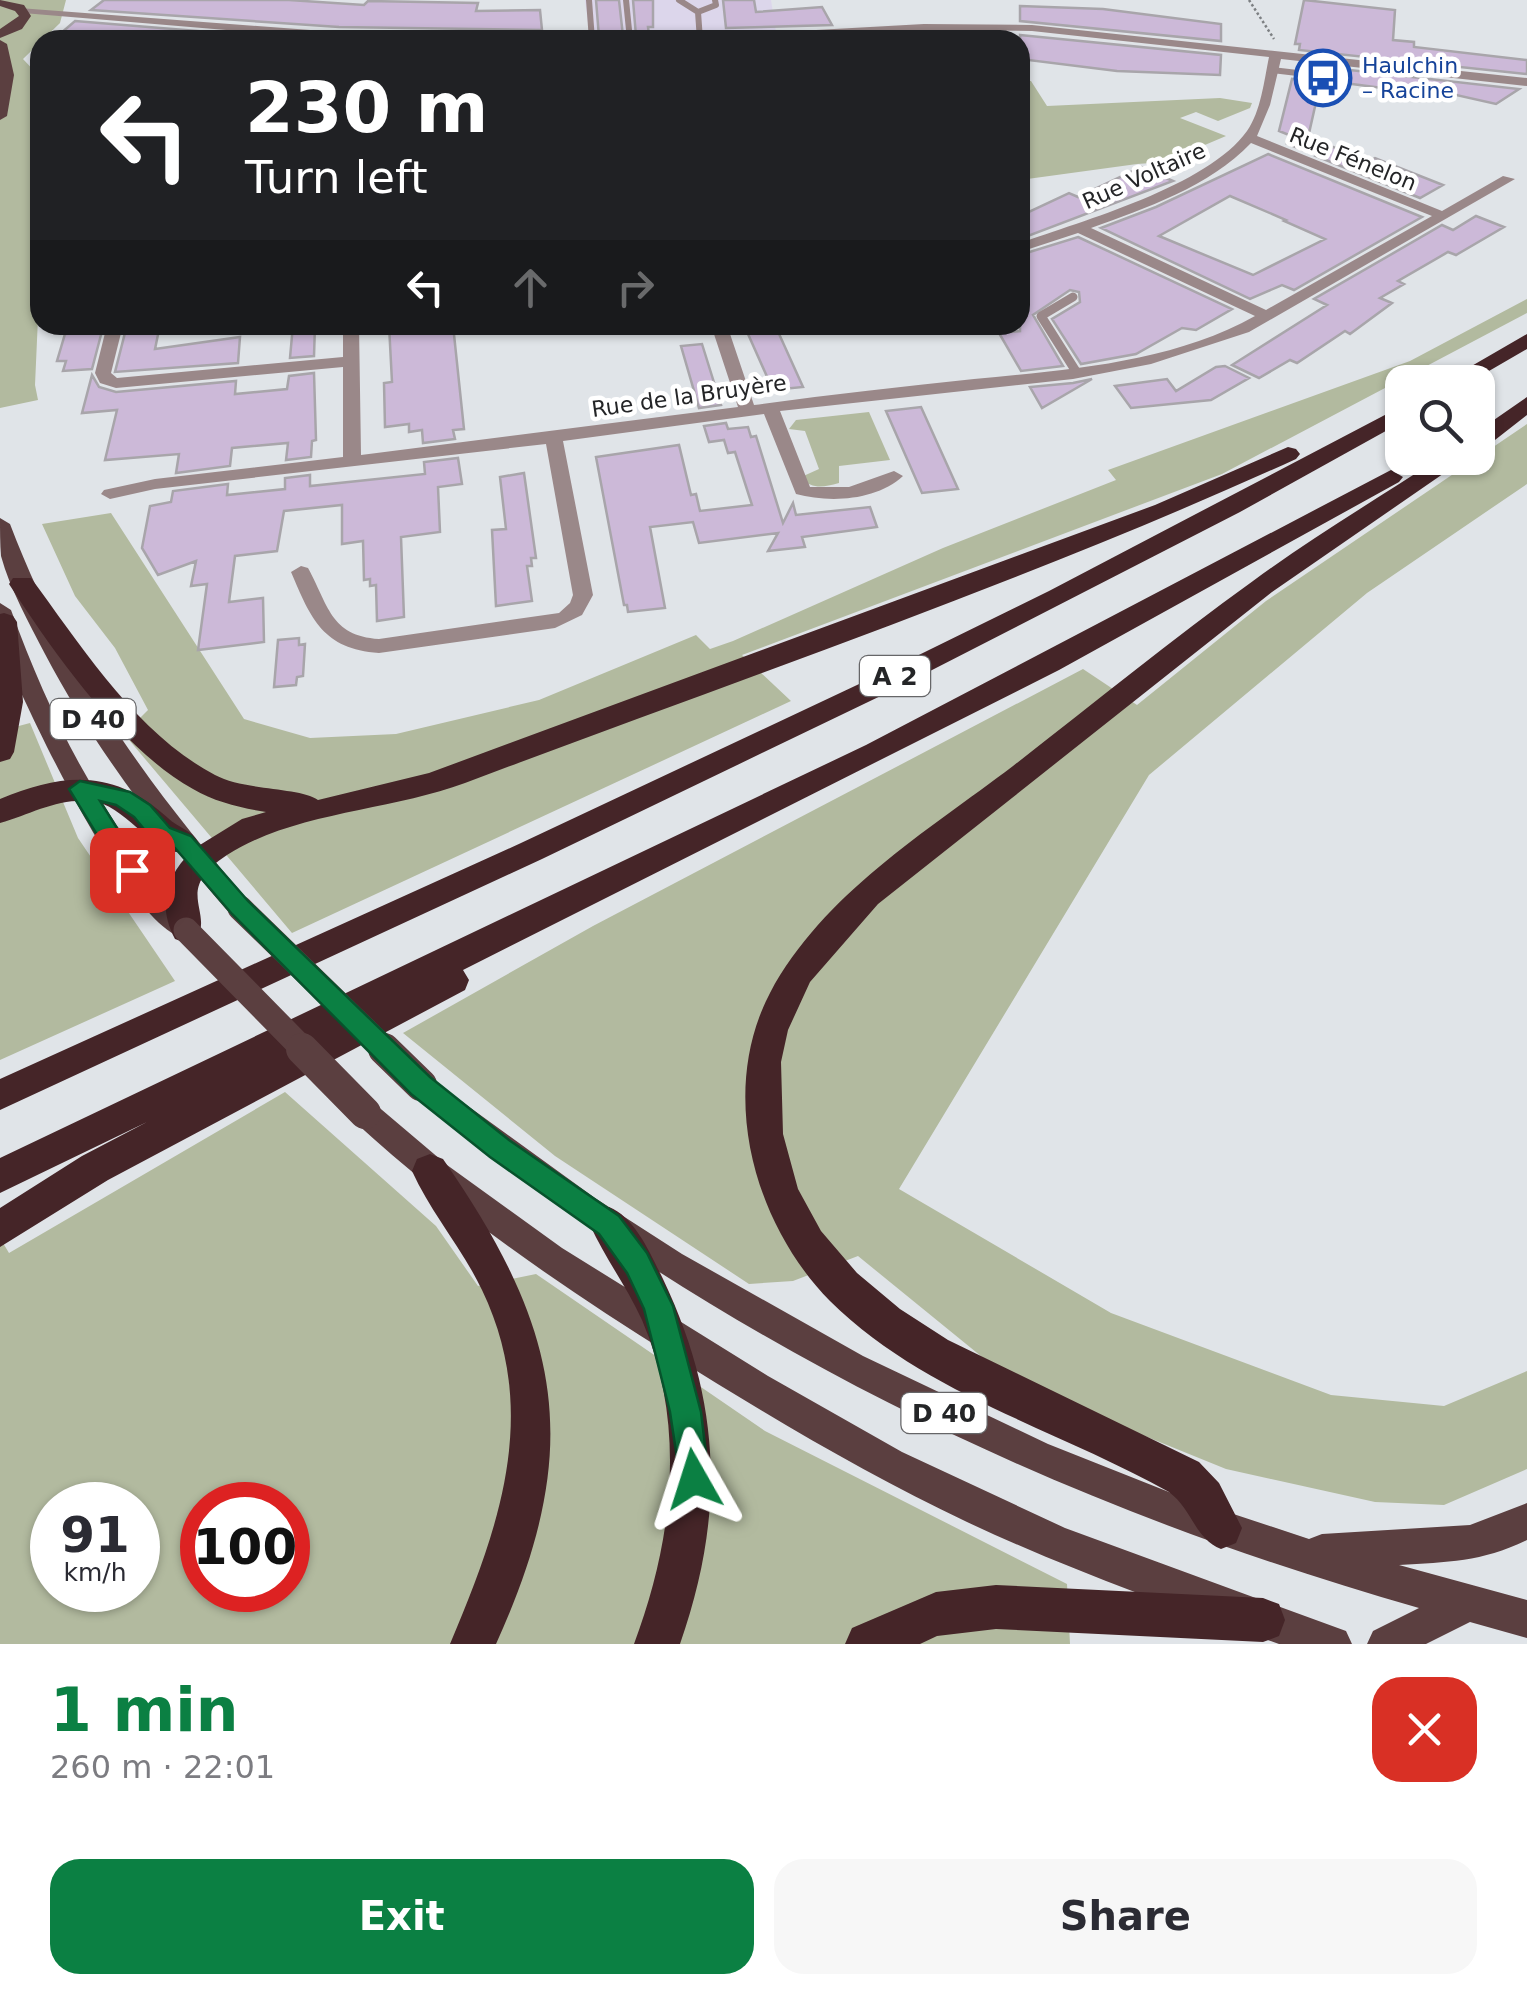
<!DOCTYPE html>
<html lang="en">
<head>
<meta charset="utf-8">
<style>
  :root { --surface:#fff; --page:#f7f7f7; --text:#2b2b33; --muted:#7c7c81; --accent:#0b8043 }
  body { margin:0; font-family:"DejaVu Sans",sans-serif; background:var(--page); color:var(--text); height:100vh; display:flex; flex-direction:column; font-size:38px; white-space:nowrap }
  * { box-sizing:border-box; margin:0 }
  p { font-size:32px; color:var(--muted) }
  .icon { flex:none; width:55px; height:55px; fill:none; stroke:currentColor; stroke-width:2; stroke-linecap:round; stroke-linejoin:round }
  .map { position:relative; height:1644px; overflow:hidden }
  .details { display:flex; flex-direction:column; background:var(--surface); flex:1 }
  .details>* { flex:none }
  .top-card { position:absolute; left:30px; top:30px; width:1000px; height:305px; border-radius:30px; box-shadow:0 2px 8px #0004; background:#202124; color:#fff; overflow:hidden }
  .buttons { position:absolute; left:1385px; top:365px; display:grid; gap:20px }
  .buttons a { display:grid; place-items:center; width:110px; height:110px; border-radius:20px; background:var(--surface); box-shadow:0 2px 8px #0004; font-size:50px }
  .speed { position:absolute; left:30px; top:1482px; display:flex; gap:20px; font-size:50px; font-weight:700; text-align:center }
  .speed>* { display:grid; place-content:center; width:130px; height:130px; border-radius:50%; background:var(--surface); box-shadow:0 2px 8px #0004; line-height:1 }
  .speed small { font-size:25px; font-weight:400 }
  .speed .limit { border:15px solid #d22; background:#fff; color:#111 }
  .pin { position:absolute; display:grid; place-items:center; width:85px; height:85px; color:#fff; margin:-42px; border-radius:20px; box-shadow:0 5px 15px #0006 }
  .me { position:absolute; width:110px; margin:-55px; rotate:354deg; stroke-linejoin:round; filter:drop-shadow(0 0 8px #0008) }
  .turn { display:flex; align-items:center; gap:35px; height:210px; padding:0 50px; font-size:45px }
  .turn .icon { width:130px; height:130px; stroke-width:2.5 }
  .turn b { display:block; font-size:70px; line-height:85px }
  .lanes { display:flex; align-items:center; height:95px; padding:0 50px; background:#0003; justify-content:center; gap:50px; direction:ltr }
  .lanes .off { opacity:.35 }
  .round { display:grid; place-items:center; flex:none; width:105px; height:105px; border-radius:30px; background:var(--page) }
  .head { display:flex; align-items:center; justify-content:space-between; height:170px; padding:0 50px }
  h1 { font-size:60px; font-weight:800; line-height:75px; color:var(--accent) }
  .button { display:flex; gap:20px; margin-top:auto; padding:20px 50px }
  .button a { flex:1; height:115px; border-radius:30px; background:var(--accent); color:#fff; font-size:40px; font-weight:800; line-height:115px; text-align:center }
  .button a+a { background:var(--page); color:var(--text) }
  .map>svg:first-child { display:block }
  .industrial { fill:#dcd6eb }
  .green { fill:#b2ba9f; fill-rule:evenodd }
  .building { fill:#ccb9d8; stroke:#a8a5aa; stroke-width:2.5; fill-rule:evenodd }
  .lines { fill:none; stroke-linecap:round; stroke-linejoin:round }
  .path { stroke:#7c7f82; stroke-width:2.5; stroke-dasharray:2.5 2.5; stroke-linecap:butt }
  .service-far1 { stroke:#9a8889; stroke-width:6 }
  .service { stroke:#9a8889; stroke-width:9 }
  .minor { fill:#9a8889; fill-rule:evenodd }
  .primary { fill:#5b3f40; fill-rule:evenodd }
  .motorway { fill:#452528; fill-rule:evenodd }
  .primary-bridge-far1 { stroke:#5b3f40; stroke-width:25 }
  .primary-bridge { stroke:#5b3f40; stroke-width:32 }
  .route { fill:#0b8043; stroke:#07532c; stroke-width:2.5 }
  .labels { text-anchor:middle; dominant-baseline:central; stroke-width:9; stroke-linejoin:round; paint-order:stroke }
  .far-transit-label { font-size:22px; fill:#164399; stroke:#fff; text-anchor:start }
  .far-street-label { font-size:22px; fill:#242527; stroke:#fff }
  .shield { fill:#fff; stroke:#666668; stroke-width:2.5 }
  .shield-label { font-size:25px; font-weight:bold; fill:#242527 }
</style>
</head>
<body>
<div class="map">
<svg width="1527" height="1644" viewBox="0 0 1527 1644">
  <rect width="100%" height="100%" fill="#e0e4e8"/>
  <path class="industrial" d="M585,0h186l5,32 -186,7z"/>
  <path class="green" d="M0,0h66l-6,23 -37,36 17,18v196l-5,112 3,15 -38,8z
    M1020,81h11l16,25 173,-8 32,5 -2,5 -32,13 -22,-9 -16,6 46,18 -73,31 -2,-4 -14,1 -117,16z
    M1527,299v14l-305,161 -480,181 49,46 -499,232 -168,-199 24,-24 -33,-62 -40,-52 -33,-72 69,-11 133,206 66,19 86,-4 143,-34 157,-65 14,14 23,-8 210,-93 173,-68 -8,-10 302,-109z
    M869,412l21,48 -51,6v17c-18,5 -25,6 -40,-5l20,-9 -14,-38 -16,-2 7,-9z
    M1527,424v60l-160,109 -218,182 -250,414 212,124 220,82 113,11 83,-35v98l-83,36 -69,-3 -149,-33 -212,-86 -156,-127 -65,25 -44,3 -194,-128 -152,-123 190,-107 490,-257 54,36 129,-104z
    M30,723l48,115 97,143 -175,79v-329z
    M285,1092l151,134 42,60 58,-12 229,157 302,153 3,60h-1070v-406l9,15zM52,1505h86v85h-86zM202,1505h86v85h-86z"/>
  <path class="building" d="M104,0h185l75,5 4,-4 110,2 -2,8 64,-1 2,20 -203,-3 -248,-17z
    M596,0h23l4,36 -24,1z
    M633,0h20v27h-5l1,8 -13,1z
    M723,0h31l2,12 66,-5 10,18 -106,3z
    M1304,0l91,10 -2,30 21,2v5l113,13v14l-228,-24 1,-6h-5z
    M1020,6l83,3 118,15v17l-201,-20z
    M75,21l159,13 -7,6h-174z
    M1020,35l201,20 -1,20 -103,-4 -97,-12z
    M1332,68l187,21 -23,15 -84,-19 -7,6 -84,-11 -16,71 -17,-7 11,-5 -20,-8 13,-52 16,2 20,-7z
    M1333,147l36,14 6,-3 68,27 -23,13 -104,-42z
    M1268,154l154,63 -128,73 -12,-5 -32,14 -149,-71 55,-21zM1230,196l56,24 -2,1 41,18 -72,36 -94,-39z
    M1141,167l32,14 -153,58v-23l49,-23 9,4z
    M1476,216l28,11 -48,28 -8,-3 -50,29 6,3 -24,14 12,5 -42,31 -5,-3 -48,32 -7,-3 -31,18 -27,-13 95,-60 -13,-6 128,-74 11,5z
    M1078,237l154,72 -36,21 -14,-2 -46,26 -55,10 -29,-45 28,-17 -1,-10 -9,-2 -37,25 30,51 -42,5 -22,-38 21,-2v-76z
    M160,325l-5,24 85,-12 -2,26 -123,9 11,-43z
    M293,325h22l-1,31 -24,2z
    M389,325h64l11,104 -11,1 2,9 -32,4 -1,-13 -13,2v-8l-24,3 -1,-44 8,-1z
    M744,325h31l28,62 -30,3z
    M102,331l-10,38 -29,2 3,-10h-9l8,-27z
    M702,344l19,61 -22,3 -18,-62z
    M1225,366l24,12 -38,22 -80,8 -16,-22 52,-7 9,12 40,-24z
    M314,373l2,67 -4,1 -1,16 -25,3 2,-17 -56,5 -2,18 -54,7 3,-19 -74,6 12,-50 -35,3 10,-38 7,12 17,5 120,-11 -1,13 52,-5 2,-13z
    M1092,379l-50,29 -12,-21 43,-4z
    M921,407l37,82 -36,4 -36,-82z
    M726,423l2,6 20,-2 3,10 5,-1 27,87 10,-20 3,12 74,-8 7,20 -75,10 3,10 -37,4 10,-18 -79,10 -6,-21 -43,5 15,81 -37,4 -1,-7h-3l-28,-148 83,-12 12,50 5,-1 4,17 52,-6 -17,-53 -7,1 -4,-13 -15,2 -5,-16z
    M458,458l4,26 -24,3 2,45 -39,5 3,80 -27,4 -1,-36 -6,1v-7l-6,1 -1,-39 -21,3v-39l-58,6 -7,40 -42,5 -6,46 34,-4 1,44 -66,8 9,-66 -16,2 5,-25 -38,14 -16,-27 8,-42 21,-4 2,-11 55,-7 -1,11 58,-6v-11l25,-3v11l115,-12 -1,-12z
    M524,473l12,85h-5l1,8h-5l5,35 -36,5 -4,-76 14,-1 -6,-52z
    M299,638v7l6,-1 -2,32 -6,1 -1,8 -22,2 4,-47z"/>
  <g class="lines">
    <path class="path" d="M1249,0l25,39"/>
    <path class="service-far1" d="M589,0l3,40
      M626,0l4,40
      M679,0l19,12
      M698,12l2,28
      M698,12l18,-7 -1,-5
      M1272,70l34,4 19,-6 -5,-10"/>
    <path class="service" d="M1073,297l-32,19 36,57"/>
    <path class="minor" d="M19,8l371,28 6,4h-49l-324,-27z
      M924,24l108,1 495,53v8l-246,-27 -11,46 -13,31 185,75 61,-35 12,3 -266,153 -98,32 -78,15 -293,32 30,76h39l45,-16 9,5c-27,25 -74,27 -107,18l-32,-80 -201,27 30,154 -11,20 -27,13 -176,25c-56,-4 -68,-34 -88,-81l10,-6 7,2c20,36 22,68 71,71l180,-26 11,-10 3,-8 -27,-151 -391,45 -45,10 -9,-5 3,-4 51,-11 188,-22v-90l-227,21 -16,-5 -5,-10 12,-48h16l-12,48 6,5 226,-21v-32h16l2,130 377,-48 -27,-82h16l27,80c73,-10 146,-18 220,-26 93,-9 197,-16 281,-63l-177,-83 -58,19v-9c62,-22 188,-57 227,-112 14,-20 17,-50 22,-74l-237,-26 -108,-1 -224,10 6,-4zM1251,143l181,73 -166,94 -175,-82c55,-20 118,-41 160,-85z"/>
    <path class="primary" d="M0,0l24,5 7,11 -9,13 -22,9v-9l19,-13 -4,-5 -15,-5z
      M0,40l7,4 7,31 -7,41 -7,4z
      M0,518l10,6c56,147 136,260 239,377l4,7 -4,7 -9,3 -9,-3c-70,-81 -136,-166 -186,-261 -16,-31 -35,-65 -44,-98 -1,-12 -1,-26 -1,-38z
      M0,603l11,7c43,118 97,222 184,312l4,8 -4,8c-55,18 -172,-238 -191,-284l-4,-13z
      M421,1072l174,126 87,56 181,102 185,88 131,52 130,43 13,-5 148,-9 57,-22v37c-45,22 -79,22 -128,25l128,35v38l-57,-16 -44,22h-59l6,-13 46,-23c-379,-108 -700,-268 -1008,-514l-5,-9 5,-9z
      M365,1100l10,4 72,61 115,83 206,128 134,76 163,76 281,103 6,13h-73l-23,-8c-97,-34 -195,-70 -289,-114 -102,-48 -200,-107 -296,-167 -112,-70 -219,-144 -316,-233l-5,-9 5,-9z"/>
    <path class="motorway" d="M1527,334v15l-57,33h-26z
      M1527,397v18l-41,32 -8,2v-18z
      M1402,406v16l-162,90 -347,178 -351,169 -542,251v-31l521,-236 353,-166 175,-86z
      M1288,447l8,2 4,5 -4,5c-270,123 -553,219 -831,324 -75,28 -171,29 -238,72 -54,35 -14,55 -30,84l-11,4 -11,-4c-18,-34 -9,-63 17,-88 -37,12 -64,-47 -101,-50 -34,-3 -60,13 -91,22v-24c64,-27 115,-30 168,19 10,10 24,12 30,24l-3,6 47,-29 24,-7c-25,-4 -51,-10 -73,-23 -72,-40 -139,-136 -184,-205l4,-6h18c51,69 106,156 184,197 30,16 85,12 103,25l111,-27 726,-268z
      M1439,458h27l-194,134 -394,312 -68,78 -22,48 -7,32 2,72 15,55 23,42 36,42 43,36 48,31 251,122 20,21 23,45 -6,15 -15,6c-26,-10 -29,-40 -52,-57 -112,-63 -245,-98 -339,-191 -77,-78 -112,-209 -60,-308 53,-99 156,-161 243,-227 80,-62 158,-126 240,-185 60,-44 124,-82 186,-123z
      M1391,470l12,7 -4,5 -340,188 -596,300 6,10 -4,10 -357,190 -108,67v-39l82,-52 65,-34 -147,71v-35l866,-413z
      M4,613l9,3 4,6 6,80 -9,50 -4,7 -10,3v-148z
      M430,1154l13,5c120,173 142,289 53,485h-46c49,-116 91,-231 32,-354 -20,-42 -51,-77 -70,-119l5,-12z
      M609,1207c26,10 42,48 54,72 59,124 62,236 17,365h-46c39,-104 53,-219 8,-324 -15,-33 -37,-62 -52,-95l6,-12z
      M996,1585l267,13 16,6 6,16 -6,16 -16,6 -267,-13 -59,7 -17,8h-75l7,-16 84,-36z"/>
    <path class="primary-bridge-far1" d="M240,908l147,143
      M186,930l119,121"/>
    <path class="primary-bridge" d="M302,1049l63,64
      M384,1049l37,36"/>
  </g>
  <path class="route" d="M80,781l50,11 20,13 20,23 21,8 57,65 182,176 79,63 110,76 28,37 26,53 28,106 8,67 -4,12 -11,4 -12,-4 -12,-79 -26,-103 -17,-36 -28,-39 -109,-77 -79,-63 -179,-180 -57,-66 -22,-8 -19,-23 -18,-12 -16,-4 43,69 -11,9 -9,-2 -54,-88z"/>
  <defs>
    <g id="bus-ring" transform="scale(2.875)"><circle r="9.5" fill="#fff" stroke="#1a4fb4" stroke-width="1.5"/><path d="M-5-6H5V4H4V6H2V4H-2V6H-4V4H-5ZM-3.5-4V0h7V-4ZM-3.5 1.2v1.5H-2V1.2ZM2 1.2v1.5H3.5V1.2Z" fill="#1a4fb4"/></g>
  </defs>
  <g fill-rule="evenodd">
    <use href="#bus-ring" x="1323" y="78"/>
  </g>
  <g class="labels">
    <g class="far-transit-label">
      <text x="1362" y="65">Haulchin<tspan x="1362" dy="25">– Racine</tspan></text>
    </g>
    <g class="far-street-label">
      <text transform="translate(1353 159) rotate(22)">Rue Fénelon</text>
      <text transform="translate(1144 176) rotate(-24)">Rue Voltaire</text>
      <text transform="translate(689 396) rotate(-8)">Rue de la Bruyère</text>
    </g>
    <g class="shield">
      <rect x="860" y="656" width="70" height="40" rx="8"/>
      <rect x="50.5" y="699" width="85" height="40" rx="8"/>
      <rect x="901.5" y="1393" width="85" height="40" rx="8"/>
    </g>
    <g class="shield-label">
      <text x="895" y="676">A 2</text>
      <text x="93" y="719">D 40</text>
      <text x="944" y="1413">D 40</text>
    </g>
  </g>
</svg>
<div class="buttons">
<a><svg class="icon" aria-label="search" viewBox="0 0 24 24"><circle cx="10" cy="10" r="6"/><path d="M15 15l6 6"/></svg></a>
</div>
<div class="speed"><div>91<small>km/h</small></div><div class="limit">100</div></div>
<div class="pin" style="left:132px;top:870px;background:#d93025"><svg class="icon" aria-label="arrive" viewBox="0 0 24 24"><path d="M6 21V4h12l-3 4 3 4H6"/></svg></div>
<svg class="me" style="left:694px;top:1479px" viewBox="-20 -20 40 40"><path d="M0-17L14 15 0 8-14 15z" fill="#0b8043" stroke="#fff" stroke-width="4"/></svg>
<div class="top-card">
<div class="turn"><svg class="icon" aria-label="left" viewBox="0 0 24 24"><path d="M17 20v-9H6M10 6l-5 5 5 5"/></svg><div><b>230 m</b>Turn left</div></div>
<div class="lanes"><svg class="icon" aria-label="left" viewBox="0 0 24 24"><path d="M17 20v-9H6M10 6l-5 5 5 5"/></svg><svg class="icon off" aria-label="ahead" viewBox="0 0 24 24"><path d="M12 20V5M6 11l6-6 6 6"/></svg><svg class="icon off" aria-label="right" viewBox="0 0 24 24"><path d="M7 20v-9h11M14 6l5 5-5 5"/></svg></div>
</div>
</div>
<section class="details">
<div class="head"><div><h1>1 min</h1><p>260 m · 22:01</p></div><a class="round" style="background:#d93025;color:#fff"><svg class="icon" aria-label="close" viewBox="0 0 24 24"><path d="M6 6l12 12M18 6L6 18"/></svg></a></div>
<div class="button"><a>Exit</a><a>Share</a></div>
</section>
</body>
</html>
